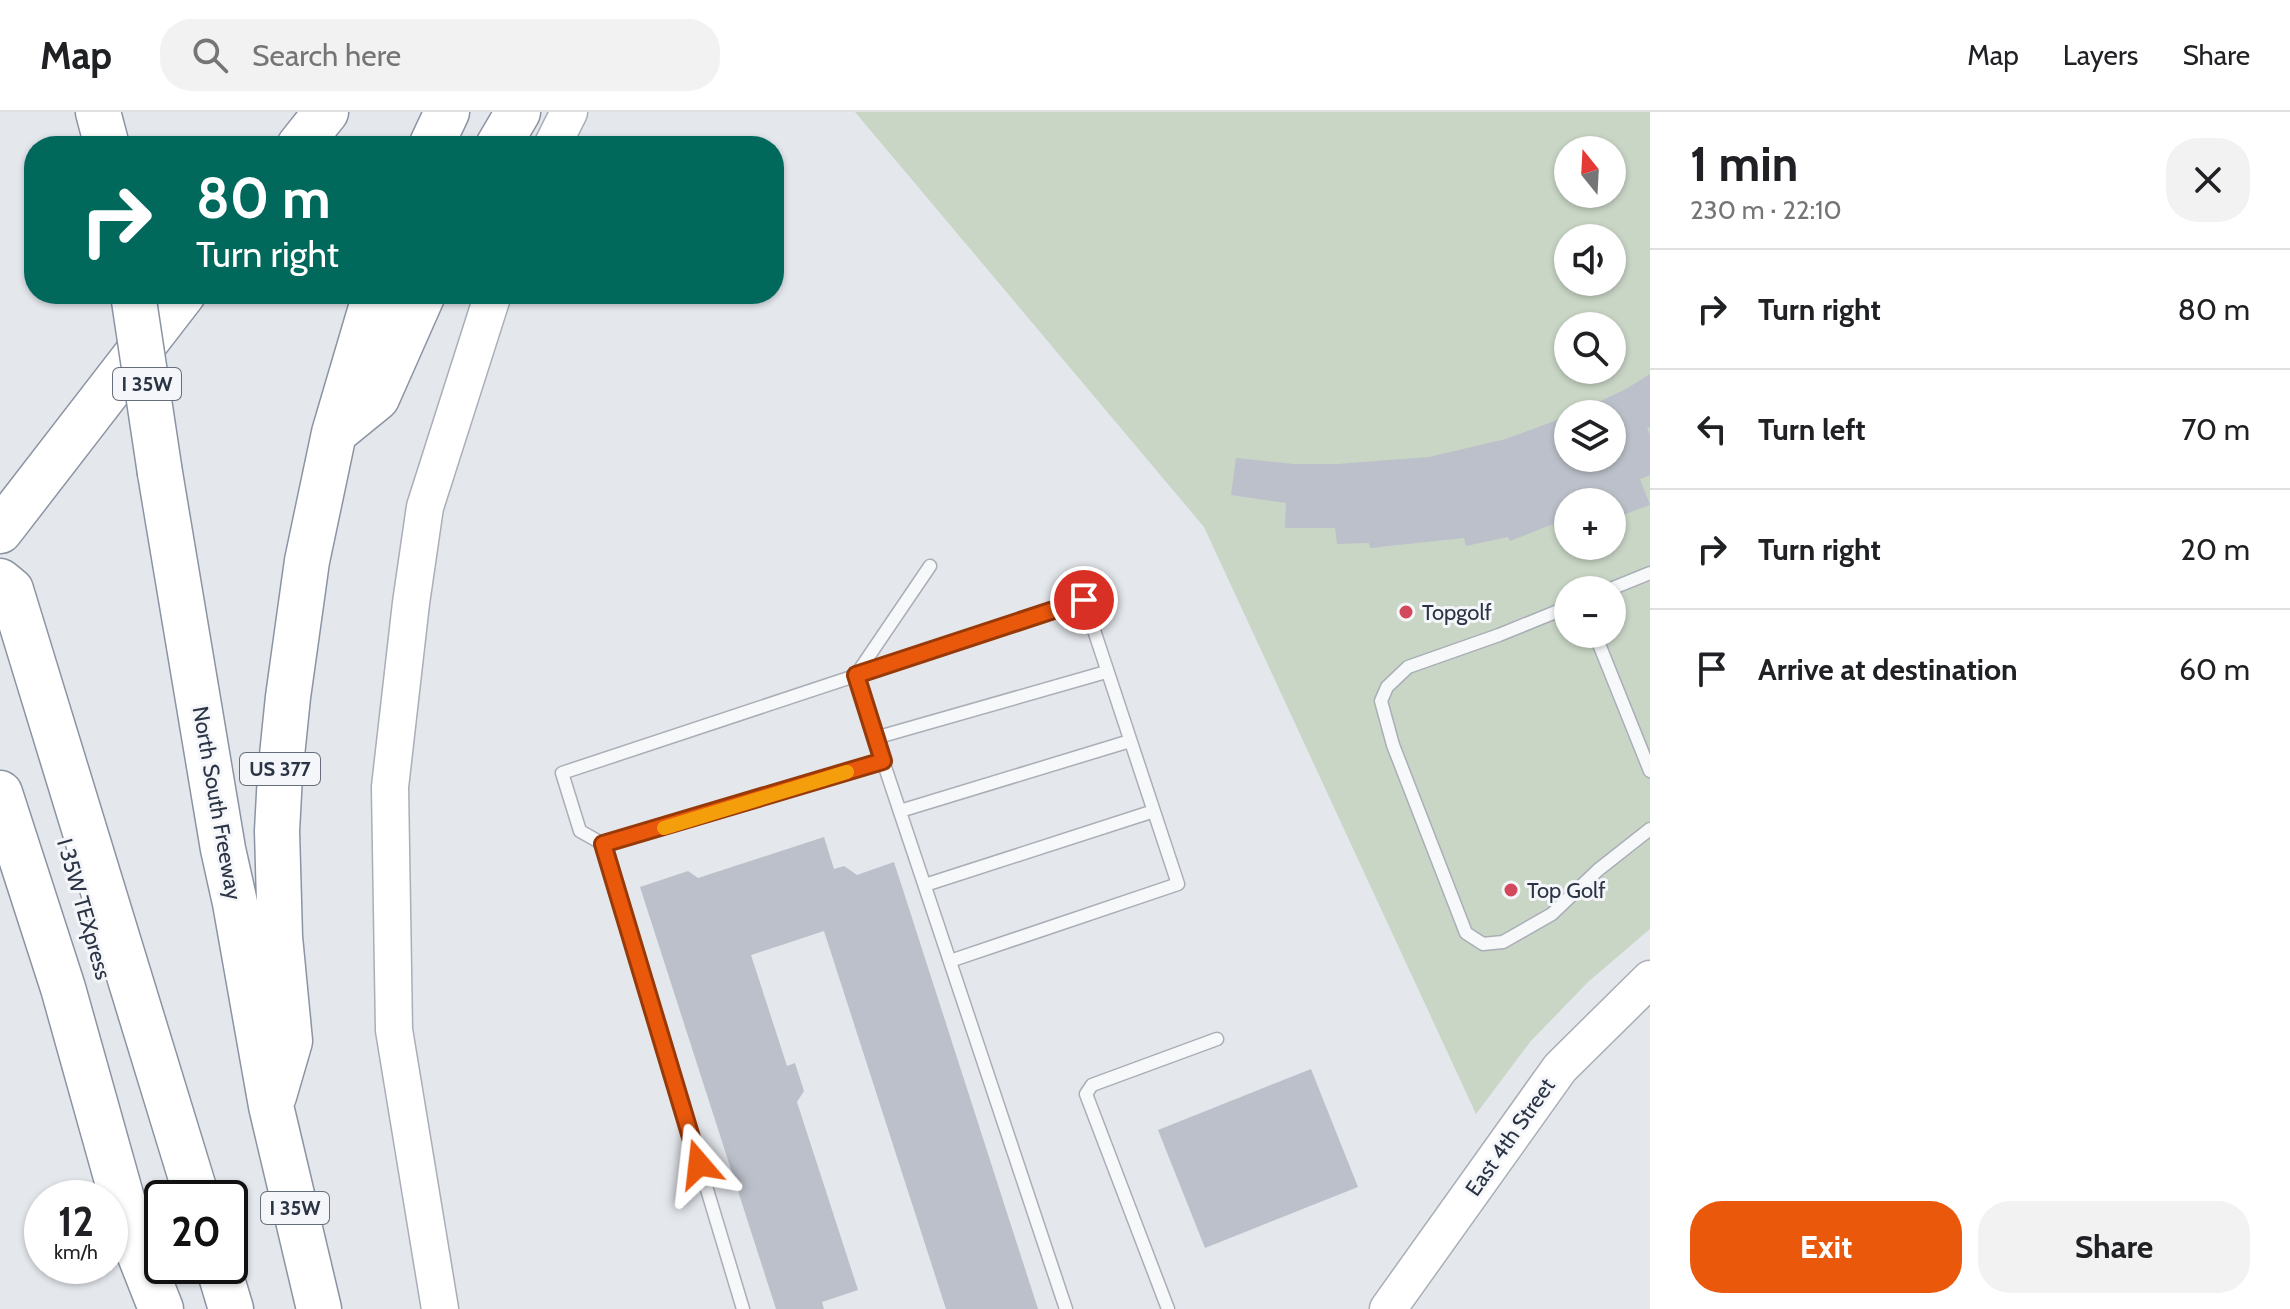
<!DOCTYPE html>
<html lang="en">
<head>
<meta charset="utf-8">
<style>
  :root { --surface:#fff; --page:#f2f2f2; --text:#202124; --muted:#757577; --line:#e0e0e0; --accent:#ea580c }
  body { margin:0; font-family:Cabin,sans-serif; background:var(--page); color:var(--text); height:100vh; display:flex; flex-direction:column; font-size:30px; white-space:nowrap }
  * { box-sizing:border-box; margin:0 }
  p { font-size:26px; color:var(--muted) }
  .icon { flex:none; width:44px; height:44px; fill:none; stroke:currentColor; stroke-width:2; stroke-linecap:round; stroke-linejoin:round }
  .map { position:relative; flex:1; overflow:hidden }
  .sheet { display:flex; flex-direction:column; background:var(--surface); width:640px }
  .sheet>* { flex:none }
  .top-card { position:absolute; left:24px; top:24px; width:760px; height:168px; border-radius:32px; box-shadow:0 2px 6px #0004; background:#00695c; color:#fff; overflow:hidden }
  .needle { width:52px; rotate:342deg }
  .buttons { position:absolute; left:1554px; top:24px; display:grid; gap:16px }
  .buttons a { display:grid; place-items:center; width:72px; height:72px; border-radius:50%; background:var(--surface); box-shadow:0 2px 6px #0004; font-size:40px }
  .speed { position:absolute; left:24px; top:1068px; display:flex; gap:16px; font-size:40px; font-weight:700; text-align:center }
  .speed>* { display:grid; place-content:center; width:104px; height:104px; border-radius:50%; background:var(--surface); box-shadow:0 2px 6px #0004; line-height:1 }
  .speed small { font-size:20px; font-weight:400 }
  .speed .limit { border:4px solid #111; border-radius:12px; background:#fff; color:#111 }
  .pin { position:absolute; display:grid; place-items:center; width:68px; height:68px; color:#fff; margin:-34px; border:4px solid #fff; border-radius:50%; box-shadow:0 2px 8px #0007 }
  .me { position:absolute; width:88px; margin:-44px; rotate:343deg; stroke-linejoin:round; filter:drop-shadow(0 0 6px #0008) }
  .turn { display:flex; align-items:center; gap:28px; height:168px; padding:0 40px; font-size:36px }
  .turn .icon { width:104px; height:104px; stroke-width:2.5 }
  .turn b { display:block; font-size:56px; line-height:68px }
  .round { display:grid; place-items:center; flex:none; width:84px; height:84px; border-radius:32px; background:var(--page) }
  .overview { display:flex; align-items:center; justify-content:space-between; height:136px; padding:0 40px }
  h1 { font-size:48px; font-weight:700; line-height:60px }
  .primary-button { display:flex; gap:16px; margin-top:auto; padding:16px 40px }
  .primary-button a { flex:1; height:92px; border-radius:32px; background:var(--accent); color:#fff; font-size:32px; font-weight:700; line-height:92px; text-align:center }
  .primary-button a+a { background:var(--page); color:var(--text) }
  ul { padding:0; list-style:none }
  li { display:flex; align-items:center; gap:24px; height:120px; padding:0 40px; border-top:2px solid var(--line) }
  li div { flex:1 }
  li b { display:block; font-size:30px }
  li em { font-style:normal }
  header { display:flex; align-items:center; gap:48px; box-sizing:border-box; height:112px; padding:0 40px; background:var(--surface); border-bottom:2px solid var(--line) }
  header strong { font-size:38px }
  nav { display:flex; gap:44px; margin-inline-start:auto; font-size:28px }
  .search { width:560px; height:72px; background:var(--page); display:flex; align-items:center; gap:20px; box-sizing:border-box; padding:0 28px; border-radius:32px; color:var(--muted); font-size:30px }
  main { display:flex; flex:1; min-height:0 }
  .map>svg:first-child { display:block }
  .green { fill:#c9d6c5; fill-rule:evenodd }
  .building { fill:#bbc0ca }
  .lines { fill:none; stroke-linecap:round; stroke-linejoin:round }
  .service-casing { stroke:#a9aeb7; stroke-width:15 }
  .secondary-casing { stroke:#a9aeb7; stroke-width:39 }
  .motorway-casing { stroke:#8b94a3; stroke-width:47 }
  .service { stroke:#f7f8fa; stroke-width:12 }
  .secondary { stroke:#fff; stroke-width:36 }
  .motorway { stroke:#fff; stroke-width:44 }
  .motorway-bridge-casing { stroke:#8b94a3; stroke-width:47; stroke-linecap:butt }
  .motorway-bridge { stroke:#fff; stroke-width:44 }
  .route-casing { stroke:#983908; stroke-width:20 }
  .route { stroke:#ea580c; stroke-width:14 }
  .slow { stroke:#f59e0b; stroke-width:14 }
  .poi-dot { fill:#d1495b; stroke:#f4f6f9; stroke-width:3 }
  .labels { text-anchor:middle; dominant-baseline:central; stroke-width:6; stroke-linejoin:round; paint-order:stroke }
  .shield { fill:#f4f6f9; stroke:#676e7b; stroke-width:2 }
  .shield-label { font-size:20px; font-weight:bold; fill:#2b3445 }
  .poi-label { font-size:22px; fill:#2b3445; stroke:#f4f6f9; text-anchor:start }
  .street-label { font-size:22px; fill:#2b3445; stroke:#f4f6f9 }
</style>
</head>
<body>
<header>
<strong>Map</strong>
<div class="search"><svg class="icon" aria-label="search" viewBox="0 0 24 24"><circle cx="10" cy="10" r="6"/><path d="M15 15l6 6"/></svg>Search here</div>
<nav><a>Map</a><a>Layers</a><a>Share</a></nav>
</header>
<main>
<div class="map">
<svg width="1650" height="1197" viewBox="0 0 1650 1197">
  <rect width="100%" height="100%" fill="#e4e7ec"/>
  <path class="green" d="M855,0h795v817l-62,53 -58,60 -54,72 -272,-587zM1568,38h44v44h-44zM1568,126h44v44h-44zM1568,214h44v44h-44zM1568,302h44v44h-44zM1568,390h44v44h-44zM1568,478h44v44h-44z"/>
  <path class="building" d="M1650,262v53l-3,1 3,7v40l-10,4 10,26 -38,14v-17h-44v33l-8,3 -7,-14 -43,17 -2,-4 -42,9 -2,-8 -94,10 -1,-5 -32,1 -2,-16h-50l1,-25 -55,-8 5,-37 58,6h43l92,-7 77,-18 62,-23v42h44v-44h-39l53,-25z
    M824,725l10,32 10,-3 13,9 37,-13 144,447h-92l-122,-378 -73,24 36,111 8,-3 9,28 -7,11 61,188 -36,12 2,7h-48l-136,-422 48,-16 10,7z
    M1311,957l47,118 -153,61 -47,-118z"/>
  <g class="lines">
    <g class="service-casing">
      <path id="service" d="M1608,478l42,-17
        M1568,495l-69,28 -91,32 -21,20 -6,14 12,44 73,188 17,11 20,-2 49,-28 46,-44 52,-41
        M1595,522l55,137
        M875,626l231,-66
        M883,649l-27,-86 74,-109
        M900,699l230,-70
        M603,732l280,-83 183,548
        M925,773l229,-74
        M743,1197l-140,-465 -23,-13 -18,-58 522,-173 94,284 -228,77
        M1168,1197l-82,-215 6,-9 125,-46"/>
    </g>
    <g class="secondary-casing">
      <path id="secondary" d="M552,34l17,-34
        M440,1197l-46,-279 -4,-243 21,-184 14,-96 68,-213
        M1388,1197l172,-241 90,-89"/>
    </g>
    <g class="motorway-casing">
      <path id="motorway" d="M98,0l9,34
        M299,34l27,-34
        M431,34l16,-34
        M498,34l20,-34
        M334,321l43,-35 46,-104
        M160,361l63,376 12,54 36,203 48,203
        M0,419l183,-237
        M0,469l11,9 186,608
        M0,681l63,195 70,250 28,71
        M274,984l16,-55 -10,-104 -3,-106 3,-56 8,-78 19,-136 27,-128 41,-139
        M218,1154l13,43"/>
    </g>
    <use href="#service" class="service"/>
    <use href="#secondary" class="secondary"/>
    <use href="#motorway" class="motorway"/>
    <g class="motorway-bridge-casing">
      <path id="motorway-bridge" d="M133,182l27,179"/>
    </g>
    <use href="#motorway-bridge" class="motorway-bridge"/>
  </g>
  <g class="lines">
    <g class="route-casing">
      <path id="route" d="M699,1052l-96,-320 280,-83 -27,-86 228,-75"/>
    </g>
    <use href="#route" class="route"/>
    <path class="slow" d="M664,716l183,-56"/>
  </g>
  <g class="poi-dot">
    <circle cx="1406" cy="500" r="8"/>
    <circle cx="1511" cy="778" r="8"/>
  </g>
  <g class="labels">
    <g class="shield">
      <rect x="113" y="256" width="68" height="32" rx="6"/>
      <rect x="240" y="641" width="80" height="32" rx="6"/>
      <rect x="261" y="1080" width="68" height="32" rx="6"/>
    </g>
    <g class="shield-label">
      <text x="147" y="272">I 35W</text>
      <text x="280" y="657">US 377</text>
      <text x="295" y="1096">I 35W</text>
    </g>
    <g class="poi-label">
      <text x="1422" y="500">Topgolf</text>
      <text x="1527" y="778">Top Golf</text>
    </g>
    <g class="street-label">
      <text transform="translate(217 691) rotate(80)">North South Freeway</text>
      <text transform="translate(84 797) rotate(74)">I 35W TEXpress</text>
      <text transform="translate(1510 1025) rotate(-55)">East 4th Street</text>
    </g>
  </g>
</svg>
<div class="buttons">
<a><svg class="needle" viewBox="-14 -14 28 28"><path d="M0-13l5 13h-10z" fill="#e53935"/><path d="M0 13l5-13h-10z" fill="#757577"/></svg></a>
<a><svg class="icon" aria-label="sound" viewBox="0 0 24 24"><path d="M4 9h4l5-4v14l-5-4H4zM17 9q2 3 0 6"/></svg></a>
<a><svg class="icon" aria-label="search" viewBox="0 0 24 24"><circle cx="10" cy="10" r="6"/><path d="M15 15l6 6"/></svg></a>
<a><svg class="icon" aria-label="layers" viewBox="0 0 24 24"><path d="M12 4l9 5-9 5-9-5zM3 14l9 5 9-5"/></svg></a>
<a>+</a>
<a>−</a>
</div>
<div class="speed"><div>12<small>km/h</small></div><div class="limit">20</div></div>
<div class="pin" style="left:1084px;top:488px;background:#d93025"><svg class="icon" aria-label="arrive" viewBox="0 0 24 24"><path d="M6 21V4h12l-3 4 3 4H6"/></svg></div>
<svg class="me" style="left:699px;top:1052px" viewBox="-20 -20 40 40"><path d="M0-17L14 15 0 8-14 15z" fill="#ea580c" stroke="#fff" stroke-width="4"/></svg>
<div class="top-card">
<div class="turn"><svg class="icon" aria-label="right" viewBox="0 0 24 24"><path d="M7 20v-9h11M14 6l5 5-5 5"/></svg><div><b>80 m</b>Turn right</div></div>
</div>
</div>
<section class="sheet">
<div class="overview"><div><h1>1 min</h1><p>230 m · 22:10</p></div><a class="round"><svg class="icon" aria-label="close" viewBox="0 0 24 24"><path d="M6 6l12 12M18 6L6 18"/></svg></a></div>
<ul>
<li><svg class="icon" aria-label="right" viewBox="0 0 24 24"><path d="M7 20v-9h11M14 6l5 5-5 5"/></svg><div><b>Turn right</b></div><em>80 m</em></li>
<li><svg class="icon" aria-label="left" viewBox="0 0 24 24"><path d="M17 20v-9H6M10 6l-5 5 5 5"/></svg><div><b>Turn left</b></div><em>70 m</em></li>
<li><svg class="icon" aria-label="right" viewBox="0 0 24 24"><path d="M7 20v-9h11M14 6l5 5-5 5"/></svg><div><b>Turn right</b></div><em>20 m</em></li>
<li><svg class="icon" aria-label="arrive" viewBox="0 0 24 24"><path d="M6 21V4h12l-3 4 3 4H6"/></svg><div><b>Arrive at destination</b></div><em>60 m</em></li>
</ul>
<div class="primary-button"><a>Exit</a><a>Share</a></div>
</section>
</main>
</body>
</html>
